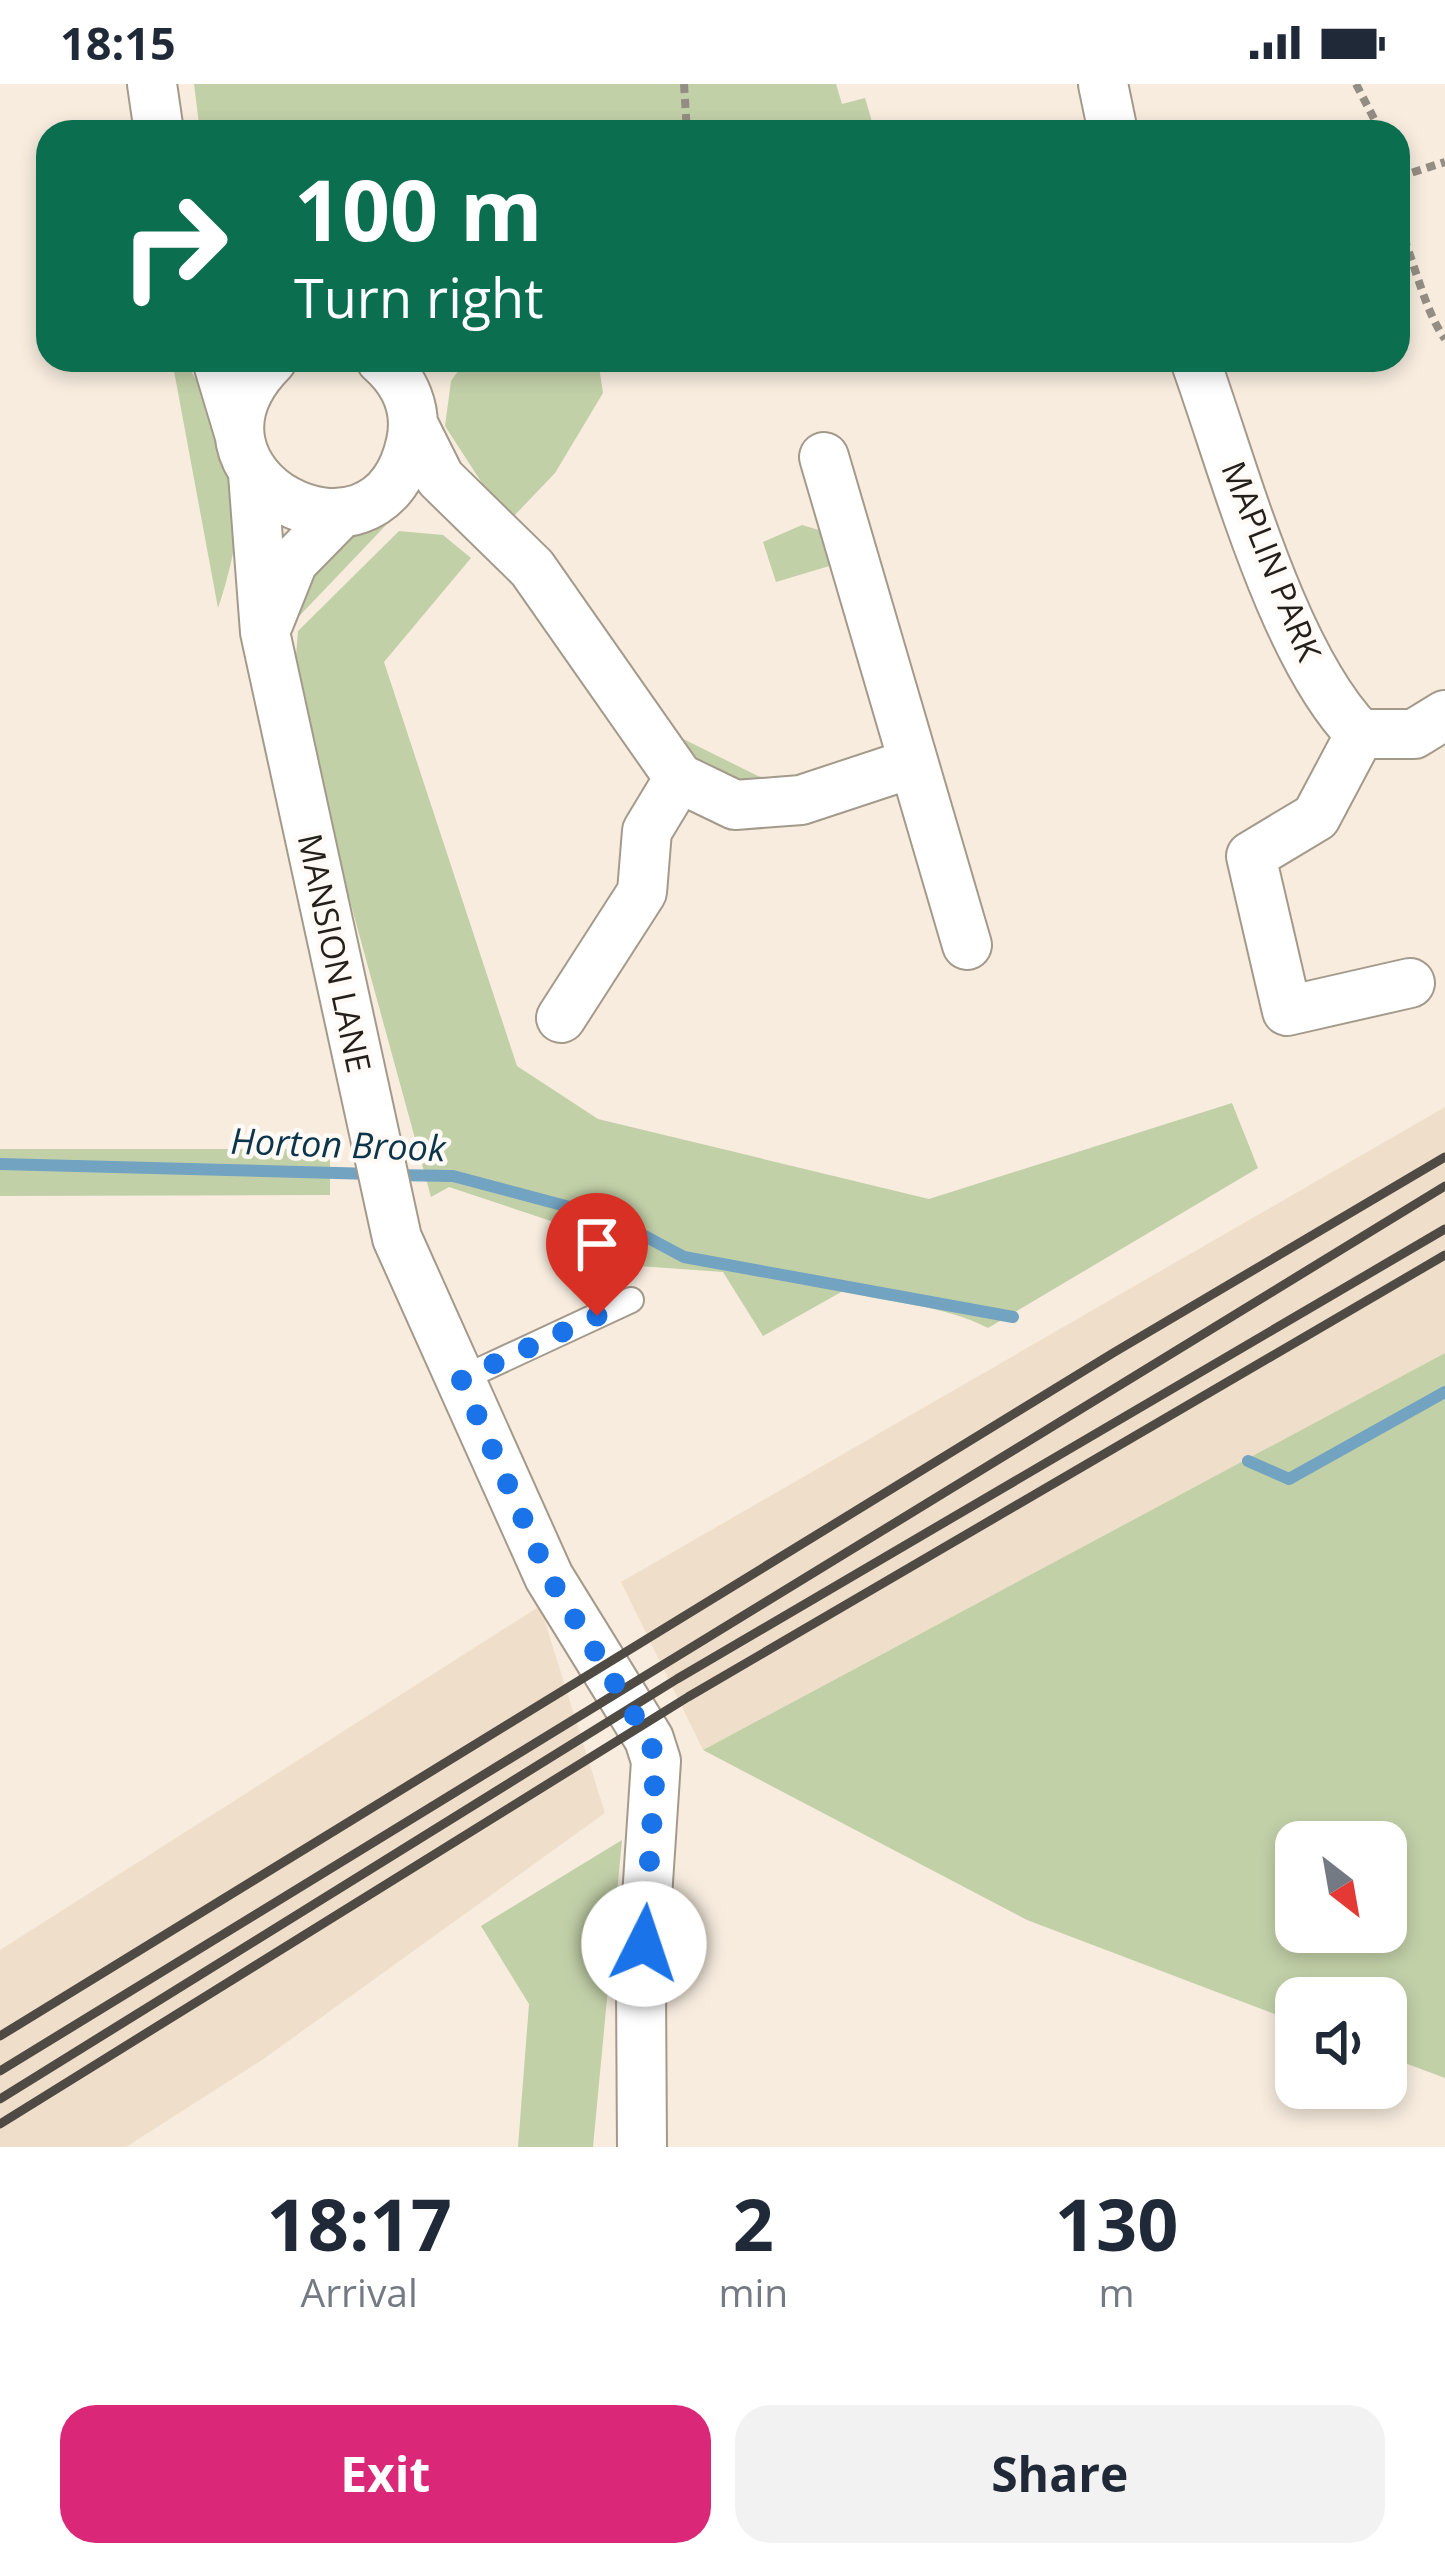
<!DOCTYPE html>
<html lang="en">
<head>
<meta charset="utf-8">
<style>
  :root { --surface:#fff; --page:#f2f2f3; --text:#1f2937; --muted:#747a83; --accent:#db2777 }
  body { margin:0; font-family:"Open Sans",sans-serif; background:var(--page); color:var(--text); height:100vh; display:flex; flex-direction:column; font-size:45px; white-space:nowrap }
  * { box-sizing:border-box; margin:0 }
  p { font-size:39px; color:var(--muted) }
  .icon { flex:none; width:66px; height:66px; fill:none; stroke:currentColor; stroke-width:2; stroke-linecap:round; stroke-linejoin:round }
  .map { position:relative; height:2063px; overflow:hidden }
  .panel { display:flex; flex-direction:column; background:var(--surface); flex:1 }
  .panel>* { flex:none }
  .guide { position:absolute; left:36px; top:36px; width:1374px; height:252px; border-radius:36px; box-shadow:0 6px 18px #0003; background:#0b6e4f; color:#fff; overflow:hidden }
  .needle { width:78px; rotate:149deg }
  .tools { position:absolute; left:1275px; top:1737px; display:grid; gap:24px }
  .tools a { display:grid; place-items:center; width:132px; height:132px; border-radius:24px; background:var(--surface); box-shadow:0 6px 18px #0003; font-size:60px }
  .pin { position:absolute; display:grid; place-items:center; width:102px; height:102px; color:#fff; margin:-123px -51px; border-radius:50% 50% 50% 0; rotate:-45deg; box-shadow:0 0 12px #0007 }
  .pin .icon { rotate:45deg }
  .me { position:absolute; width:132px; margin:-66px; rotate:4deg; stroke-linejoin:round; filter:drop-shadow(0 0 9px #0008) }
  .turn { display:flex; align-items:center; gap:42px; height:252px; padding:0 60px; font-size:54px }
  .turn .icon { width:156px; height:156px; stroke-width:2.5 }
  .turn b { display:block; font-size:84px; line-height:102px }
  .eta { display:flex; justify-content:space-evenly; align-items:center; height:204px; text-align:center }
  .eta b { font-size:72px; font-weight:700; line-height:84px }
  .primary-button { display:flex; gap:24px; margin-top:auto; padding:24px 60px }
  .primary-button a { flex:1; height:138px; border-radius:36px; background:var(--accent); color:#fff; font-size:48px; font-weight:700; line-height:138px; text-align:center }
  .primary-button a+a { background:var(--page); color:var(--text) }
  .status { display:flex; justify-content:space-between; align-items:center; height:84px; padding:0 60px; background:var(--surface); direction:ltr }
  .status svg { height:33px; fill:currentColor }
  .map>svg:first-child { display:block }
  .built { fill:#efdfca }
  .green { fill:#c2d0a8; fill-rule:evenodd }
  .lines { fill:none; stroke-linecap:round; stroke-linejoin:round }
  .stream { stroke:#72a3c1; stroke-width:12 }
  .lane-casing { stroke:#a49a8c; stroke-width:28 }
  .street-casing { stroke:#a49a8c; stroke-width:52 }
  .path { stroke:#948d83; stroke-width:8; stroke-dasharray:9 6; stroke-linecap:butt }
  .lane { stroke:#fff; stroke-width:24 }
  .street { stroke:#fff; stroke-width:48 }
  .rail { stroke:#4f4a43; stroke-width:9 }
  .route { stroke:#1a73e8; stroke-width:21; stroke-dasharray:0 37.8 }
  .labels { text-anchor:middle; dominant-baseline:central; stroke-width:9; stroke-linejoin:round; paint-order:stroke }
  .street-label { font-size:33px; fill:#231f1a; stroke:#fffaf5 }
  .water-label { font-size:36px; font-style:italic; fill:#0b354b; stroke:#fffaf5 }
</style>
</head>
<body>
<div class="status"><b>18:15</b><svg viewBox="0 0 49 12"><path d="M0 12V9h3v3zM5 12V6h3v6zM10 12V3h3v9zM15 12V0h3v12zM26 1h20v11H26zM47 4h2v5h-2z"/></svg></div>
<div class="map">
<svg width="1445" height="2063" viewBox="0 0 1445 2063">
  <rect width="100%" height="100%" fill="#f7ecde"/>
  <path class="built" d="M1445,1023v246l-742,397 -82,-168z
    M540,1522l65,207 -343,247 -136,87h-126v-197z"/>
  <path class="green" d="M194,0h642l6,20 23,-6 10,34h-675z
    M172,276h13c13,25 30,49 41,74 24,54 10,121 -8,174z
    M466,276h132l5,33 -48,80 -43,45 -21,-21 -46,-71 6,-45z
    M360,439h28l-103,108 8,-35z
    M802,441l27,8 17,28 -70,21 -13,-40z
    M399,447l44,4 28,23 -87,104 133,404 81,53 331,80 303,-96 26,65 -270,160c-47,-24 -96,-24 -145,-37l-80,45 -40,-64 -113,-8 -59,-43 -102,-34 -18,10 -87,-318 -48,-223 2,-25z
    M651,639l107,53 48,11 -85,6z
    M0,1065h330v46l-330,1z
    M1445,1269v725l-59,-22v-58h-90v24l-269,-102 -324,-170zM1386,1758v90h-90v-90z
    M622,1756l-29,307h-75l11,-143 -48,-78z"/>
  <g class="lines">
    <path class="stream" d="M0,1080l373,10
      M393,1091l60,1 158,42 73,39 329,60
      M1248,1377l41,18 156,-87"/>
    <g class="lane-casing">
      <path id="lane" d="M461,1295l170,-79"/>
    </g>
    <g class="street-casing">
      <path id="street" d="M152,0l7,48
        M1103,0l10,48
        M217,276l22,73
        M272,276c-115,115 107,232 139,82 7,-32 -6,-61 -30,-82
        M1195,276c39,108 87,294 165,374h54l31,-19
        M414,342l26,52 92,90 147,210 56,27 66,-5 112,-37
        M824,373l143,488
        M253,390l12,158 132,606 152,339 100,162 7,22 -15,227 1,159
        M269,538l24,-60 48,-49
        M1360,650l-44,83 -65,39 36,155 123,-28
        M561,934l81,-126 5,-61 32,-53"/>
    </g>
    <path class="path" d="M684,0l3,48
      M1356,0l25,48
      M1398,93l47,-15
      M1398,140c16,35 26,86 47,115"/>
    <use href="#lane" class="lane"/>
    <use href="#street" class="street"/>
    <path class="rail" d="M0,1952l1113,-683 332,-196
      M0,1987l1445,-885
      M0,2015l677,-420 768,-450
      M0,2040l688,-427 757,-442"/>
  </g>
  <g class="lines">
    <path class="route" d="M597,1232l-136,63 88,198 100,162 7,22 -12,183"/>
  </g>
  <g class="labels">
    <g class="street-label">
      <text transform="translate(1272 477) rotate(68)">MAPLIN PARK</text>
      <text transform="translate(335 869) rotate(78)">MANSION LANE</text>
    </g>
    <g class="water-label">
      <text transform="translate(338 1060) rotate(2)">Horton Brook</text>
    </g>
  </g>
</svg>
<div class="tools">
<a><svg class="needle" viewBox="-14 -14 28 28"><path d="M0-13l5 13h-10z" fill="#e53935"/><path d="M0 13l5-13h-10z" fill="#747a83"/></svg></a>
<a><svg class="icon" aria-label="sound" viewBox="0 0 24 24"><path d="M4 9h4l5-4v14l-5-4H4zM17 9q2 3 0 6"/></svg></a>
</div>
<div class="pin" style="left:597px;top:1232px;background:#d93025"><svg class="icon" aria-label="arrive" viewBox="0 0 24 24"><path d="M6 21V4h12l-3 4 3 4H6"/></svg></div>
<svg class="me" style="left:644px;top:1860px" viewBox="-20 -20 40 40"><circle r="19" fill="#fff"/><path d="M0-13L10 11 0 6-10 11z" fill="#1a73e8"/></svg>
<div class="guide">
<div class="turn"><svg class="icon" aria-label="right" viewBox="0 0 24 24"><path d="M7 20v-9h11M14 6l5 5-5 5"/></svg><div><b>100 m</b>Turn right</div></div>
</div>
</div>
<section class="panel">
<div class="eta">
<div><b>18:17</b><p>Arrival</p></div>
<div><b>2</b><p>min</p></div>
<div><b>130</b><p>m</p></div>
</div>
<div class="primary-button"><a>Exit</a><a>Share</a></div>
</section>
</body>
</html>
